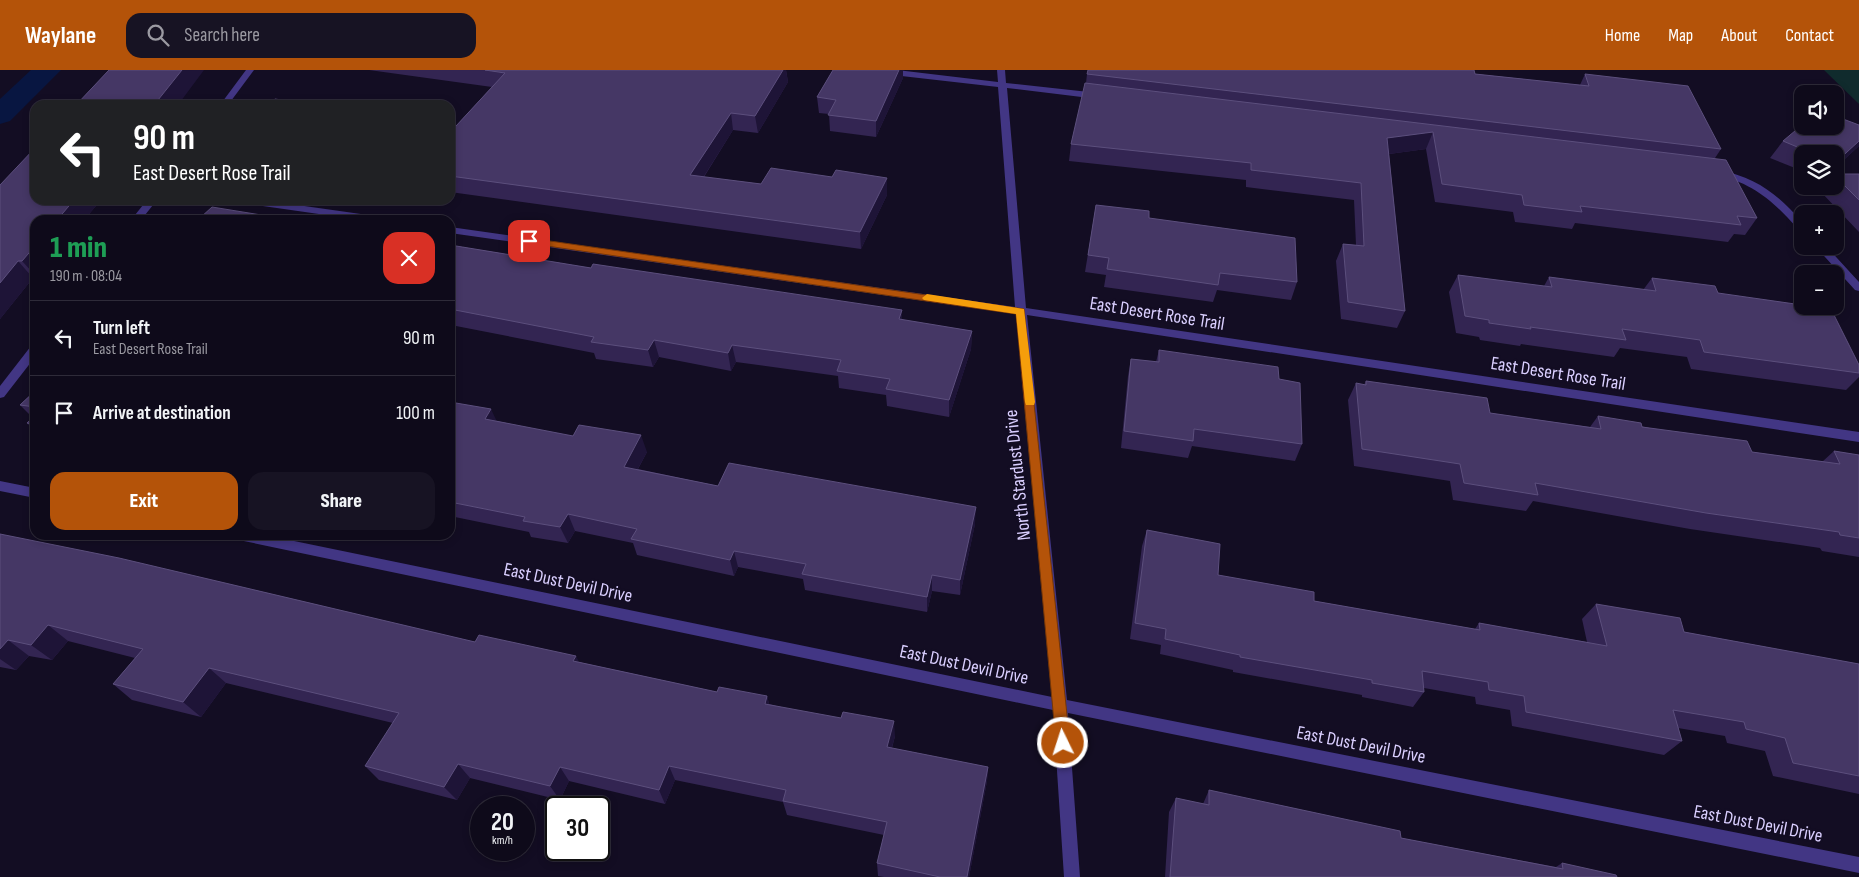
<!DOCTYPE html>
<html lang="en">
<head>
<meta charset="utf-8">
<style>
  :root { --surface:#0e0a1a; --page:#171323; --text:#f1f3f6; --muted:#9b9aa2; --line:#2e2b39; --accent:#b45309 }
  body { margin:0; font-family:"Sofia Sans Condensed",sans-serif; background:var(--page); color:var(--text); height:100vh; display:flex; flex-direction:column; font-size:19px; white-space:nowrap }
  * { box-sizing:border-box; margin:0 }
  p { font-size:16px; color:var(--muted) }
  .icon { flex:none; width:28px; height:28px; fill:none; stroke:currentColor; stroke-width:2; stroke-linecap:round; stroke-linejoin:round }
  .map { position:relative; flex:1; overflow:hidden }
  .drawer { position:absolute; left:30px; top:145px; width:425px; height:325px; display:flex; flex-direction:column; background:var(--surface); border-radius:15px; box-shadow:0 2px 8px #0003,0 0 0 1px var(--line) }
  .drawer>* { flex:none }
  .top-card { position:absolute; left:30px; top:30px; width:425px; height:105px; border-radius:15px; box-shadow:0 2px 8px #0003,0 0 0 1px var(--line); background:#202124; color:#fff; overflow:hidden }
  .controls { position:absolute; left:1794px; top:15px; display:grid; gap:10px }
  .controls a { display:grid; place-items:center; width:50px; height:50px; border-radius:10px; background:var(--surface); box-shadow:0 2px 8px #0003,0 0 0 1px var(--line); font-size:25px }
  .speed { position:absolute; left:470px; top:726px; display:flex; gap:10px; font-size:25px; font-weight:700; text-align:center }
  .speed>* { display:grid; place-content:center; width:65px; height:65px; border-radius:50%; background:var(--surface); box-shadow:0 2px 8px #0003,0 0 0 1px var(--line); line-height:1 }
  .speed small { font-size:12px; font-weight:400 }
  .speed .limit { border:2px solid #111; border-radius:8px; background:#fff; color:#111 }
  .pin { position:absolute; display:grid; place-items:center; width:42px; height:42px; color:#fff; margin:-21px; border-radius:10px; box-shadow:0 2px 8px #0006 }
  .me { position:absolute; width:55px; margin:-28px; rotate:356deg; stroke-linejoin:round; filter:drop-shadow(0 0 4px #0008) }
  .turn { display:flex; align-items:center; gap:18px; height:105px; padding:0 20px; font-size:22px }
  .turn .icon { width:65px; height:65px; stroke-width:2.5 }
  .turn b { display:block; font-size:35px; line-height:42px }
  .round { display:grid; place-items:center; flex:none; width:52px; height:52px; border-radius:15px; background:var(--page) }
  .headline { display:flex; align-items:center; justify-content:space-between; height:85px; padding:0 20px }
  h1 { font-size:30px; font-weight:800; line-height:38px; color:#1e9e55 }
  .primary-button { display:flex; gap:10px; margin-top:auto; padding:10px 20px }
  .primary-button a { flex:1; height:58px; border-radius:15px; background:var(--accent); color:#fff; font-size:20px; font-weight:800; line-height:58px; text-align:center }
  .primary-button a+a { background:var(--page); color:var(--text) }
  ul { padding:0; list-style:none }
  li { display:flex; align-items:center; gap:15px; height:75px; padding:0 20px; border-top:1px solid var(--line) }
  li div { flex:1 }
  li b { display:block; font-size:19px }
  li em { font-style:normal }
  header { display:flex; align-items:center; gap:30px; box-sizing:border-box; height:70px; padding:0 25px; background:var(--accent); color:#fff }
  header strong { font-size:24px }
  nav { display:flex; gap:28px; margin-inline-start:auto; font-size:18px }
  .search { width:350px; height:45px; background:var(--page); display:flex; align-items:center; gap:12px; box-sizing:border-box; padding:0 18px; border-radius:15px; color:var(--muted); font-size:19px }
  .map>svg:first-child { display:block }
  .green { fill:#102b2d }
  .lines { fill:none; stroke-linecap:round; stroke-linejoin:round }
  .canal { fill:#081641; fill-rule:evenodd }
  .minor { fill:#423684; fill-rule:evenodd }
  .wall { fill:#332552 }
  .shaded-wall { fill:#1e1437 }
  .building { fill:#453765; stroke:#5c4f7d }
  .route { fill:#b45309; stroke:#753606 }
  .slow { fill:#f59e0b }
  .labels { text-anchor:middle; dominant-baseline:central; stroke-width:4.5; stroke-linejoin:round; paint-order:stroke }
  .street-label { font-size:19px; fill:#dacfff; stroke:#130d23 }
</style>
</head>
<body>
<header>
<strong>Waylane</strong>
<div class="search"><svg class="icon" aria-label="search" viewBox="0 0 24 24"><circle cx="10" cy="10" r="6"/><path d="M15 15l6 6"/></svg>Search here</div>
<nav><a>Home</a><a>Map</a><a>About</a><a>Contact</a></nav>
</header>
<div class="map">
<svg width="1859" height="807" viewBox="0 0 1859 807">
  <rect width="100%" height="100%" fill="#130d23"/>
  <path class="green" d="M1824,0h35v34z"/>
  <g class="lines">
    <path class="canal" d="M31,0h30l-51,51 -10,3v-25z"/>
    <path class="minor" d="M246,0h8l-26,35h-8z
      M871,0h26l101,12 -1,-12h8l1,13 92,10 4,3 -4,3 -91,-11 19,220 833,124v10l-832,-127 40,385 792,157v16l-791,-160 12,164h-16l-11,-167 -819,-171 -2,-4h33l787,162 -36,-383 -566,-81v-6l565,80 -17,-220 -123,-14z
      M1718,99c39,10 58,23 84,53v8l-4,-1c-26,-29 -44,-45 -83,-55v-4z
      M147,130h10l-16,20h-10z
      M237,130h25l120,17 5,3h-26l-119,-17z
      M1815,176h11l33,36v9l-4,-1z
      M35,275v12l-31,40 -4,1v-12l31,-40z
      M0,411l35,7v10l-35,-7z"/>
  </g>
  <path class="wall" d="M369,0h417l2,12 -30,51 -25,-3 -29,47 57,7 126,11 -26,54 -411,-57v-67l6,1 36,-39z
    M833,0h70v8l-27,59 -46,-6 -1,-17 -10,-1 -2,-16z
    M1087,4h388l105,11 5,-11 136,75 -6,9 42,60 -12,17 -11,-1 -6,8 -153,-19 -3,6 -57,-7 -2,-10 -78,-10 -9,-53 -37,5 16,157 -8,17 -56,-9 -5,-58 7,-17 13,1 -2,-45 -108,-13v-7l-177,-19 2,-17 15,-61z
    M1859,55v21l-24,22v-14h-33v18l-2,-2 -30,-12 13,-17z
    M1835,104h24v58l-39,-41 4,-5h11z
    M0,115l101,15 -17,20h-49v58h-2l-33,41z
    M1096,135l53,13 148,64 -6,18 -74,-10 -4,12 -109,-15 2,-12 -21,-3z
    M450,175l141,23 311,42v10l70,11 -1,18 -22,68 -62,-11 -1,-11 -47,-7 -1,-12 -102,-14 -5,9 -72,-14 -6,10 -57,-8 -2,-6 -138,-27 -6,7z
    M1458,205l86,11 5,-9 94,13 9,-12 66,15 141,72v12l-13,13 -155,-21 -4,-12 -67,-9 -6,9 -93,-13 -1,2 -40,-6 -1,-3 -23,-4 -7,-41z
    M1159,280l120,29 23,65 -7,17 -103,-15 -4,12 -67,-10 7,-72 3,-17 25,3z
    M1366,311l124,32 100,14 8,-11 154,36 70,10 12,-11 25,4v102l-37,-6 -2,-3 -130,-19 -157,-28 -7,10 -73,-11 -3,-19 -96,-15 -6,-66 8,-17 8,2z
    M35,321v40l-8,-8 6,-5 -13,-13z
    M450,332l47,19 150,31 -9,17 80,17 257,38 -15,71 -28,-4 -5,21 -122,-22 -2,-11 -65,-12 -4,9 -97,-21 -4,-12 -58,-12 -7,12 -37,-6 -2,-5 -79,-16z
    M1147,460l71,45 96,26 161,28 4,-6 108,19 -5,-23 14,-15 88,28 175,32v130l-86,-18 -8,-25 -38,-8 -2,-7 -47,-8 4,13 -18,14 -152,-29 -2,-16 -34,-6 -1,-7 -51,-9v4l-11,15 -51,-10v-2l-129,-23v-2l-73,-16 1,-9 -31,-6 12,-93z
    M0,464l475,108 104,20 138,30 50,4 2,8 126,32 -3,12 96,19 -1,14 -18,96h-85l-6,-1 -1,-13 7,-28 -97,-20 -4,-13 -108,-22 -10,24 -96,-23 -9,19 -90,-22 -13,22 -78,-20 -14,-14 28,-43 -167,-40 -25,34 -69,-17 -19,-16 22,-26 -67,-17 -16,19 -23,-4 -13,14 -16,-3z
    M1209,720l192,48 155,29 6,-4 55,14h-452l4,-65 7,-14 27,6z"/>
  <path class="shaded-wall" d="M182,0h22l-26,35h-24z
    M783,0h3l2,12 -30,51 -3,-17z
    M899,0h4v8l-27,59v-16z
    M731,43l2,17 -39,62 -4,-17z
    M1433,62l-7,17 -45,6 6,-17z
    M1859,71v5l-24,22v-5z
    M887,108v17l-26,54 -1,-17z
    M74,130h27l-17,20h-27z
    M35,176v29l-13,-14z
    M18,191l15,17 -33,41v-36z
    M902,240v17l-3,-8z
    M450,244l6,12 -6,7z
    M972,261l-1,18 -22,68v-17z
    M654,270l5,17 -6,10 -5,-17z
    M732,275l4,17 -5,9 -3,-18z
    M491,339l8,17 -14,-7z
    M641,365l6,17 -17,31 -6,-16z
    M976,437l-1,17 -15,71v-15z
    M568,444l7,17 -7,12 -8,-16z
    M734,481l4,16 -4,9 -4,-16z
    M932,505v16l-5,21v-15z
    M48,555l20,16 -16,19 -21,-15z
    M8,570l21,16 -13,14 -16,-11v-10z
    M576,586l8,16 -11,-11z
    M209,598l17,15 -25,34 -18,-15z
    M767,626l4,15 -6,-7z
    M894,651l1,15 -7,25 -1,-14z
    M458,694l12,14 -13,22 -13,-13z
    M669,696l6,14 -10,24 -6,-14z
    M560,697l9,14 -9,19 -10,-14z
    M988,697l-1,14 -18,96h-2z"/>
  <path class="building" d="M109,0h73l-28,35h-78z
    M485,0h298l-28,46 -24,-3 -41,62 71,9 10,-16 61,9 4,-7 51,8 -27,54 -410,-56v-51l6,1 49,-53z
    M833,0h66l-23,51 -48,-6 8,-15 -19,-3z
    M1088,0h386l1,4 114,12 -4,-12 103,12 33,63 -634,-75z
    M1085,13l641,77 31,58 -20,-2 4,9 -161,-19 2,6 -58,-7 -2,-10 -80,-11 -9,-52 -46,6 18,173 -57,-9 -5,-58 21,2 -3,-63 -110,-13v-7l-180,-19z
    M275,29l38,6h-45z
    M1835,46l24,9v16l-24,22v-9h-21l-31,-13 19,-16v1h33z
    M35,78v52h39l-17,20h-22v26l-13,15h-4l-18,22v-98z
    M1835,104h24v26l-24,-24z
    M1096,135l53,6v7l146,20 2,44 -77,-9 -2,12 -111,-16 2,-11 -21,-3z
    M212,137l80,13h-116l5,-4 19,2z
    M450,175l141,23 2,-4 309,46 -3,9 73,12 -23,69 -63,-11 4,-10 -53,-8 4,-11 -109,-15 -4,8 -74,-13 -6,10 -57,-8 3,-5 -144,-28z
    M1458,205l94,12 -3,-10 107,14 -4,-13 63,8 3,7 84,12v1h10l19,3 28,56v8l-155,-21 -4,-12 -78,-11 4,11 -96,-13 1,2 -42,-6v-3l-24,-4z
    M1159,280l119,17 1,12 21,4 2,61 -108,-15 -1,12 -69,-10 7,-72 28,3z
    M1366,311l121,17 3,15 111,16 -3,-13 43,7 1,4 105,14 5,11 88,12 -6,-13 25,4v83l-19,-3 -1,-3 -133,-19 -171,-30 3,12 -74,-12 -4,-19 -98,-15 -6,-66 10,2z
    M35,321v16l-15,-2z
    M450,332l41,7 -6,10 88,17 6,-11 62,10 -17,32 94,19 11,-23 247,44 -16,73 -28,-5 -5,22 -125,-23 4,-10 -72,-13 -4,9 -99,-21 6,-10 -69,-15 -8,13 -37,-6 2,-4 -75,-15z
    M35,346v9l-8,-2z
    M1147,460l73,14 -2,31 96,17v9l166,29 -1,-7 128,23 -11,-42 84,14 4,14 175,32v112l-66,-13 -8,-25 -39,-9 -2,-7 -71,-12 9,31 -156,-29 -2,-16 -35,-6 -1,-8 -66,-11 2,21 -52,-9v-3l-132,-23v-2l-75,-16 1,-10 -31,-6z
    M0,464l119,24 356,84 4,-7 97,21 -3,5 144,31 2,-5 48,9 -2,8 76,14 2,-6 51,9 -7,26 101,20 -21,110h-27l-63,-14 10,-41 -104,-21 3,-11 -117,-24 -10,24 -99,-23 -10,19 -92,-22 -14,23 -79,-21 34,-53 -190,-45 -26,34 -70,-18 30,-35 -95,-24 -17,20 -23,-5 -8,9z
    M1209,720l191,41 1,7 162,31 -1,-6 54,12 1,2h-447l6,-79 33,7z"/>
  <path class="route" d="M529,168l495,71 46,434 -2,5 -5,2 -5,-2 -2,-5 -40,-429 -490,-71 -2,-2z"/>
  <path class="slow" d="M927,224l97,15 11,93 -1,3h-8l-1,-3 -9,-88 -92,-14 -2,-2z"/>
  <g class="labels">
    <g class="street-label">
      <text transform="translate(1157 244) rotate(9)">East Desert Rose Trail</text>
      <text transform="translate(1558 304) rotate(9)">East Desert Rose Trail</text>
      <text transform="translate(1018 405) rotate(-96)">North Stardust Drive</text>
      <text transform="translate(568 513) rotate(12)">East Dust Devil Drive</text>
      <text transform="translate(964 595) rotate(12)">East Dust Devil Drive</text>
      <text transform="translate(1361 675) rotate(11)">East Dust Devil Drive</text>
      <text transform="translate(1758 754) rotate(11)">East Dust Devil Drive</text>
    </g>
  </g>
</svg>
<div class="controls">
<a><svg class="icon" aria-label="sound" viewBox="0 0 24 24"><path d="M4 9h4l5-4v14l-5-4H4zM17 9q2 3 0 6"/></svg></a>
<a><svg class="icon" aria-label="layers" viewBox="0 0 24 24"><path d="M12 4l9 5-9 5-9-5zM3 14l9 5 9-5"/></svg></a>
<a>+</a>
<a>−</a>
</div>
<div class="speed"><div>20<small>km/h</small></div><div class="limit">30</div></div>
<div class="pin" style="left:529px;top:171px;background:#d93025"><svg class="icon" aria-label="arrive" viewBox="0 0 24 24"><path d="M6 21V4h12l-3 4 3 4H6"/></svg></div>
<svg class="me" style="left:1063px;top:673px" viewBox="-20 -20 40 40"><circle r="17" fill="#b45309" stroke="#fff" stroke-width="3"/><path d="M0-11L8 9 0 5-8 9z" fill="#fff"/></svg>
<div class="top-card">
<div class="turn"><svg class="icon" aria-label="left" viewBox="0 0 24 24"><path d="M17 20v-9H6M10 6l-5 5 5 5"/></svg><div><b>90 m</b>East Desert Rose Trail</div></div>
</div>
<section class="drawer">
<div class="headline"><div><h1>1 min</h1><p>190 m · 08:04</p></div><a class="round" style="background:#d93025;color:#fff"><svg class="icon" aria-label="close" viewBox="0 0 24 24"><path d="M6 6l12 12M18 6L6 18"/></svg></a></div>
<ul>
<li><svg class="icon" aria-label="left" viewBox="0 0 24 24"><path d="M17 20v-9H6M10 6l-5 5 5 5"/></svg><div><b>Turn left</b><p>East Desert Rose Trail</p></div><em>90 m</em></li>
<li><svg class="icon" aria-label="arrive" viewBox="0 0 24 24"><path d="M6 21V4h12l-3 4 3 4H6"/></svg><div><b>Arrive at destination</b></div><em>100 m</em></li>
</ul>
<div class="primary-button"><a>Exit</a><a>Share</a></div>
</section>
</div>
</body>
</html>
